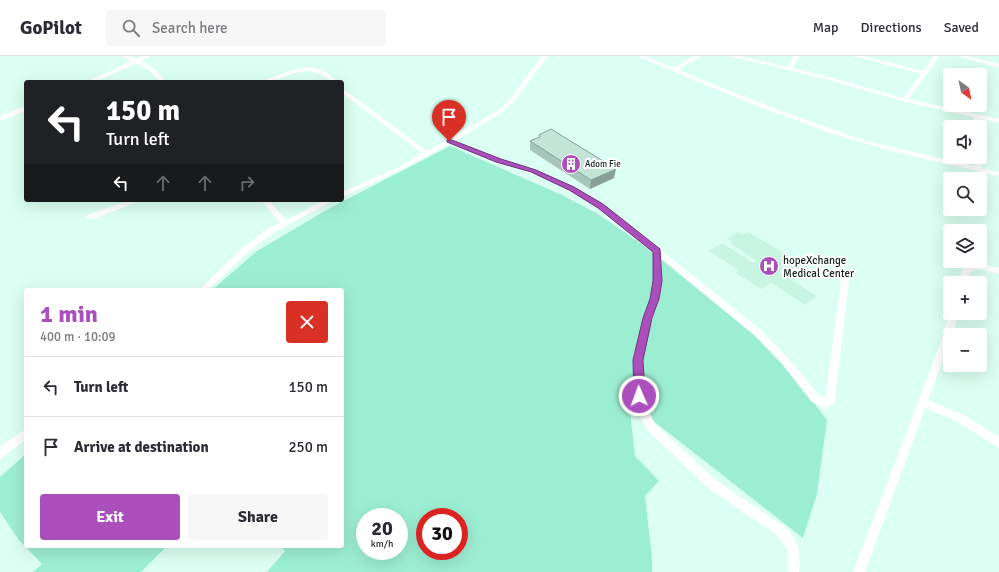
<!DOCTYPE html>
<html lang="en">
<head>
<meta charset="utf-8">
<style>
  :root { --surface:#fff; --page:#f7f7f7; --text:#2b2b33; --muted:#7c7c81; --line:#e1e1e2; --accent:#aa4fbb }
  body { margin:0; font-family:Signika,sans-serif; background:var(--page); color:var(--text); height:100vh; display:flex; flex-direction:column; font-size:15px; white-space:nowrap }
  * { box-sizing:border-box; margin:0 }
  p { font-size:13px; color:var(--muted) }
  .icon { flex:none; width:22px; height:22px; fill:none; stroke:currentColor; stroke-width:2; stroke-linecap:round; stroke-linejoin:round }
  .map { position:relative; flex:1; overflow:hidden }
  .side { position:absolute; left:24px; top:232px; width:320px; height:260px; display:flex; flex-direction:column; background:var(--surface); border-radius:4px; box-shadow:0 4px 16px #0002 }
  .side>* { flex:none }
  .hud { position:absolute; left:24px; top:24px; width:320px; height:122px; border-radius:4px; box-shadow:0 4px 16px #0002; background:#202124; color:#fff; overflow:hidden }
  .needle { width:26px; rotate:147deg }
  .fabs { position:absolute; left:943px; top:12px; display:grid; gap:8px }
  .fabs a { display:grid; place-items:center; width:44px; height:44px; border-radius:4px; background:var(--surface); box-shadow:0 4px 16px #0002; font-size:20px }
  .speed { position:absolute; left:356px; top:452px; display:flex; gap:8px; font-size:20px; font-weight:700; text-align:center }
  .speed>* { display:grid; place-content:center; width:52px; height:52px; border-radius:50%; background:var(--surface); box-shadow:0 4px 16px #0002; line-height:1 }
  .speed small { font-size:10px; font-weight:400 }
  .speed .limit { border:6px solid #d22; background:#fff; color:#111 }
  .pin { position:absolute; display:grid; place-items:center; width:34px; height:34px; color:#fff; margin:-41px -17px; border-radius:50% 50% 50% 0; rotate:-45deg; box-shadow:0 0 4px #0007 }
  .pin .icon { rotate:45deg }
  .me { position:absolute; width:44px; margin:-22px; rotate:358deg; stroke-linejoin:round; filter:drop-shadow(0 0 3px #0008) }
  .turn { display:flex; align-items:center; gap:14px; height:84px; padding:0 16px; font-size:18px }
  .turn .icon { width:52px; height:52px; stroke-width:2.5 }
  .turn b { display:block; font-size:28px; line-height:34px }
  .lanes { display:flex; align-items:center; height:38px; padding:0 16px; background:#0003; justify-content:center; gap:20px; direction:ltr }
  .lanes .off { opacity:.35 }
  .round { display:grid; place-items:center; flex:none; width:42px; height:42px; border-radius:4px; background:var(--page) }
  .overview { display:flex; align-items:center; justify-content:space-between; height:68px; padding:0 16px }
  h1 { font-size:24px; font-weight:700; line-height:30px; color:var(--accent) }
  .action { display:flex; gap:8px; margin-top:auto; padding:8px 16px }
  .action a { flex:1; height:46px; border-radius:4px; background:var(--accent); color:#fff; font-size:16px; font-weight:700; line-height:46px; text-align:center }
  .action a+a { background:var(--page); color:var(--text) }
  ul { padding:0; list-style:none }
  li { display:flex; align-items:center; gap:12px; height:60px; padding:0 16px; border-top:1px solid var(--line) }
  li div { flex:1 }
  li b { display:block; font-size:15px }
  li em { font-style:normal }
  header { display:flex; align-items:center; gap:24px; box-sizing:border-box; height:56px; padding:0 20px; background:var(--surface); border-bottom:1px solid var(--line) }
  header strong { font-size:19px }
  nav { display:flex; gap:22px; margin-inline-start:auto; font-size:14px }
  .search { width:280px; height:36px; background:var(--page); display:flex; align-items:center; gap:10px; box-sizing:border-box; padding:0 14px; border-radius:4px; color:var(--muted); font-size:15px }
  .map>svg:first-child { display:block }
  .built { fill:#c8f4e4 }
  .green { fill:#9ceed3; fill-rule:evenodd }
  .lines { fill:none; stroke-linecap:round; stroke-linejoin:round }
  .minor { fill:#fff; fill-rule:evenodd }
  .tertiary { fill:#fff; fill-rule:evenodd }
  .wall { fill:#a7c5ba }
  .shaded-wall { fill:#88a097 }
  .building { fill:#c2e5d8; stroke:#88a097 }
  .route { fill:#aa4fbb; stroke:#6e337a }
  .labels { text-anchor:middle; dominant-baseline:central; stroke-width:4; stroke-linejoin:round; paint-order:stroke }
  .far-poi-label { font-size:9px; fill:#15221e; stroke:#fff; text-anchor:start }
  .poi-label { font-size:11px; fill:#15221e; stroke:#fff; text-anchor:start }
</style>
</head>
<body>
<header>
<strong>GoPilot</strong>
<div class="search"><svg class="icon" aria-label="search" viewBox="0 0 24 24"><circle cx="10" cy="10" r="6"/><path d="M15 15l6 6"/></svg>Search here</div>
<nav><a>Map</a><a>Directions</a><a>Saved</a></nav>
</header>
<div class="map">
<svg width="999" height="516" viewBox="0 0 999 516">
  <rect width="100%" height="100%" fill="#dbfff2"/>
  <path class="built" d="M738,176l5,3 5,-3 62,37 -13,10 -15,-9 -3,2 38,24 -12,9 -34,-22 -10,6 -25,-16 3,-3 -30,-19 13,-8 31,20 4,-2 -27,-18 2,-1 -5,-4z"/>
  <path class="green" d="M450,90l112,49 36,19 87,60 53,42 52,55 37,49 -10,74 -14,44 -174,-136 6,54 24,25 -14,15 7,62v14h-385l18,-21 -4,-5h61v-256h-130l45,-39 73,-43zM365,461h34v34h-34zM425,461h34v34h-34z
    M26,398v92h141l-26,26h-108l9,-8 -23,-24 -19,-28v-35z"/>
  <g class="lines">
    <path class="minor" d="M121,0c18,0 35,12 45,26h-6l-11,-12z
      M542,0h6l-33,44 -12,12 -48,29 101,38 47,25 157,125 28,29 31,37 6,4 16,-119 4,-3 4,3 -14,121c-6,11 -16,6 -24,0l-29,-37 -28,-29 -93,-76c0,13 1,28 -2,40 -1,6 -4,12 -6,18 -11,34 -17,76 3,108l60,55 69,47c14,14 16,26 14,45h-12v-23l-10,-14 -69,-47 -60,-57 -9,-16 -5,-19 -1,-36 10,-42 8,-19 2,-18v-28l-56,-45 -45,-27 -102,-37 -47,25 -61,28v-5l57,-25 23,-14 -80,-60v-5l85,63 72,-41 12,-12z
      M637,0h7l29,12 21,-12h7l-23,14 103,41 85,30 109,25v-9h5v-1l1,12 18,4v4l-104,-24 -62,-18 -84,-31z
      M729,0h10l48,11 7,-11h6l-8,12 37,9 74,21 18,-24 -67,-18h9l60,15 11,-15h6l-32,43 91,20v4l-19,-4v8h-6v-10l-72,-16 -76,-22z
      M958,0h9l32,8v4z
      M309,11c12,2 20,6 29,15h-6c-30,-25 -43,0 -72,0l29,-11z
      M131,144h11l-49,19h-6l-1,-2 1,-2z
      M261,144h8l17,20 38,-20h10l-59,32 -26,19 -41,39h-9l44,-43 26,-19 11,-5z
      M973,208h9l17,4v6c-16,-4 -29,-11 -34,9h-8l6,-15z
      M950,256l8,1 -5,22h-3l-2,12 -20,53 36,15 35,22v11l-43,-27 -31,-13 -60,164h-12l86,-225z
      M26,373v11l-26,19v-12z"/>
    <path class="tertiary" d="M143,0h8l-56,26h-9z
      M26,50v5l-26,10v-5z"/>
  </g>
  <path class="wall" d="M539,79l75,43 -24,11 -60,-39v-9l9,-4z"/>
  <path class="shaded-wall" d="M616,113l-2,9 -24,11 1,-9z"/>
  <path class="building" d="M551,73l65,40 -25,11 -61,-39 10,-4 -1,-2z"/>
  <path class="route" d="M447,84h5l49,19 35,11 38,17 29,17 57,45 2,32 -3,18 -7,19 -9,42 2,36 -2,3 -4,1 -3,-1 -2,-3 -1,-36 10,-42 7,-19 3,-18v-29l-55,-44 -29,-18 -38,-18 -35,-10 -49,-20z"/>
  <defs>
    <g id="building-disc" transform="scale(1)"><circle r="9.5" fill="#aa4fbb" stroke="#fff"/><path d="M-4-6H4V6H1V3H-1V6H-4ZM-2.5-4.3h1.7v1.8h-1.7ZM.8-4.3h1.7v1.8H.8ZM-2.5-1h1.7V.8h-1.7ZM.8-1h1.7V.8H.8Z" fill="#fff"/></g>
    <g id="hospital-disc" transform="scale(1)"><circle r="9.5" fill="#aa4fbb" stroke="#fff"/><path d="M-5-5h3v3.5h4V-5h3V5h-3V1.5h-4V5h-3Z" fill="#fff"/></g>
  </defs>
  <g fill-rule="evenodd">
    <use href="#building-disc" x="571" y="108"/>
    <use href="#hospital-disc" x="769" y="210"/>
  </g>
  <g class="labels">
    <g class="far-poi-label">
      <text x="585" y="108">Adom Fie</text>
    </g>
    <g class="poi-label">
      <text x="783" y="204">hopeXchange<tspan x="783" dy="13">Medical Center</tspan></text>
    </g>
  </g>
</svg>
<div class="fabs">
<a><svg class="needle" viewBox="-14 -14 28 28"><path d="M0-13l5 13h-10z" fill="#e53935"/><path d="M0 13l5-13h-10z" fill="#7c7c81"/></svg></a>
<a><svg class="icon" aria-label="sound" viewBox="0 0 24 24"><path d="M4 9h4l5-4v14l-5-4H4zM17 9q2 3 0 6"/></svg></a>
<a><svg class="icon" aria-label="search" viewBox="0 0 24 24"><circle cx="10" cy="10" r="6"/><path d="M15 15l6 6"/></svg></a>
<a><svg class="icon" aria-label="layers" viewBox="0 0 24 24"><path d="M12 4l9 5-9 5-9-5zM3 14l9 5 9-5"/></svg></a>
<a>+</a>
<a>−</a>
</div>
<div class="speed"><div>20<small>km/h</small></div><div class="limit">30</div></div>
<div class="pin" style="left:449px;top:85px;background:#d93025"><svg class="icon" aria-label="arrive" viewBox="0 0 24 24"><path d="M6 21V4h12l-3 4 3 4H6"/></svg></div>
<svg class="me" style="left:639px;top:340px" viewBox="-20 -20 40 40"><circle r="17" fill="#aa4fbb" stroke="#fff" stroke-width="3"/><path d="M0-11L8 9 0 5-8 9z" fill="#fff"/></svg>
<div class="hud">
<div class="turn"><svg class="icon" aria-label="left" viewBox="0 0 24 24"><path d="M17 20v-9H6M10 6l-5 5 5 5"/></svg><div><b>150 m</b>Turn left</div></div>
<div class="lanes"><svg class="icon" aria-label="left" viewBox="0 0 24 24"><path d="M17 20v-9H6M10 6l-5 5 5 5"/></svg><svg class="icon off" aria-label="ahead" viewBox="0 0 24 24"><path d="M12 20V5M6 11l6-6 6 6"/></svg><svg class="icon off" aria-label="ahead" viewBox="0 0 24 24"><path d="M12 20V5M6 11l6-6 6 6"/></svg><svg class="icon off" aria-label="right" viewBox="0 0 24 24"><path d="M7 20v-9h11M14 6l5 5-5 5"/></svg></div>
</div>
<section class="side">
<div class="overview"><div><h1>1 min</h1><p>400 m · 10:09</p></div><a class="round" style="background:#d93025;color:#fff"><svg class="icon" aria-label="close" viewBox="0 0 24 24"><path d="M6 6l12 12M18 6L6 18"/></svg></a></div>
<ul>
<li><svg class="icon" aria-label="left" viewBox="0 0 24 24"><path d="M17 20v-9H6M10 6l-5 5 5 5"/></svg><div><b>Turn left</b></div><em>150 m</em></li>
<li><svg class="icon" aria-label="arrive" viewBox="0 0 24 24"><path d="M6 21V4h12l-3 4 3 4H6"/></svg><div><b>Arrive at destination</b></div><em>250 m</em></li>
</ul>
<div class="action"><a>Exit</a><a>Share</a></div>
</section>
</div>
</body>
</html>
